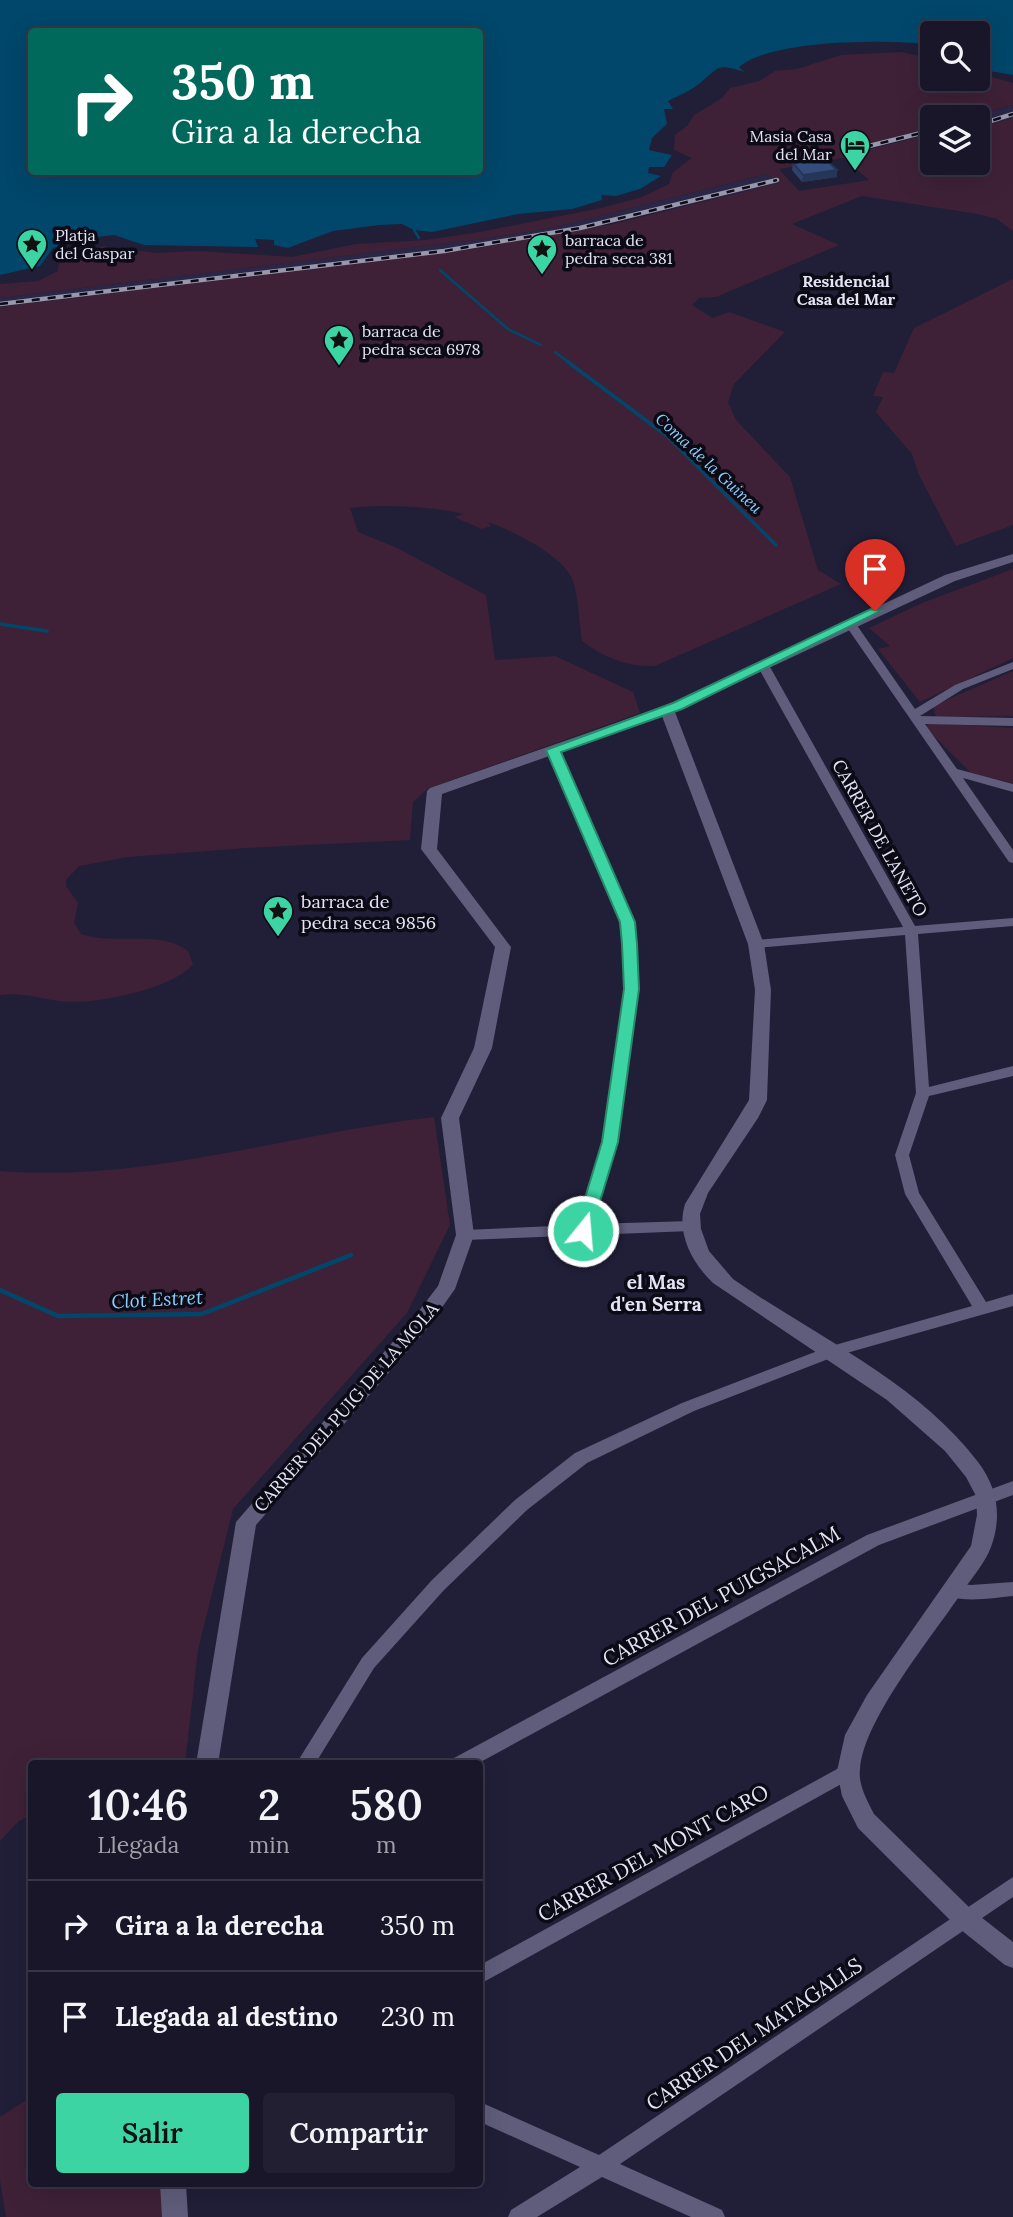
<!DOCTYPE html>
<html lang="es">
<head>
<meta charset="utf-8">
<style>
  :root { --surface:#19162a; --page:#221f32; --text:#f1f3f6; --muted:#9f9fa8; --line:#373547; --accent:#3dd4a3 }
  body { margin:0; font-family:Lora,serif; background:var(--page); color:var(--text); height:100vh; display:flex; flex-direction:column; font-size:26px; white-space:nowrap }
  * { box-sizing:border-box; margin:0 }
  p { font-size:23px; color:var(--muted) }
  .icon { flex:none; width:38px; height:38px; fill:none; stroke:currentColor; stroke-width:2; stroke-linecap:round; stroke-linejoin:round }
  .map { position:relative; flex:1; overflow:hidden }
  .sheet { position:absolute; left:28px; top:1760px; width:455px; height:427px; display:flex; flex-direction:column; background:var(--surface); border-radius:7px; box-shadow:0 7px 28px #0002,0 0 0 2px var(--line) }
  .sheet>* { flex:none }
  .top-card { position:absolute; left:28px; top:28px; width:455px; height:147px; border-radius:7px; box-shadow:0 7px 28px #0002,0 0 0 2px var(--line); background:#00695c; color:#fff; overflow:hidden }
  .buttons { position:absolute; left:920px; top:21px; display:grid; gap:14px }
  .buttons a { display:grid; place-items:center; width:70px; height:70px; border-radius:7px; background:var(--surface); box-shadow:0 7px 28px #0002,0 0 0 2px var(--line); font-size:35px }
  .pin { position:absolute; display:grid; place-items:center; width:60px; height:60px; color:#fff; margin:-72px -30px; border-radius:50% 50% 50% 0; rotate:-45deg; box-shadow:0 0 7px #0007 }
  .pin .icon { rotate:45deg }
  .me { position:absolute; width:77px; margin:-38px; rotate:17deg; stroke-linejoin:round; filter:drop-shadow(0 0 5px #0008) }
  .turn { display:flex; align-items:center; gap:24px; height:147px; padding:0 28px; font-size:32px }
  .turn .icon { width:91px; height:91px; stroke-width:2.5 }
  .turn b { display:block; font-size:49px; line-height:60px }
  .eta { display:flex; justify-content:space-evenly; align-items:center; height:119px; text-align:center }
  .eta b { font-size:42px; font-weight:600; line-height:49px }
  .cta { display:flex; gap:14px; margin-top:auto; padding:14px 28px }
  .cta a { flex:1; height:80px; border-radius:7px; background:var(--accent); color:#111; font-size:28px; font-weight:600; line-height:80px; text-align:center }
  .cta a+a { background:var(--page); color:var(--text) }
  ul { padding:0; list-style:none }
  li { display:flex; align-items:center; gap:21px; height:91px; padding:0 28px; border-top:2px solid var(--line) }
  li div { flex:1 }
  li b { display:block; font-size:26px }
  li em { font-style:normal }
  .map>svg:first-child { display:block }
  .built { fill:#2a2645 }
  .green { fill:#3e2137; fill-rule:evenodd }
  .water { fill:#00476b; fill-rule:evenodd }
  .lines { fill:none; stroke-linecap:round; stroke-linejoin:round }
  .stream-far2 { stroke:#00476b; stroke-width:2.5 }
  .stream-far1 { stroke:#00476b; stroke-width:3.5 }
  .stream { stroke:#00476b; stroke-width:4.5 }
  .minor { fill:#5f5d7b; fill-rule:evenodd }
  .tertiary { fill:#5f5d7b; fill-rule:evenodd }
  .rail-casing { stroke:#9997ac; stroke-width:4.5 }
  .rail { stroke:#0b0a15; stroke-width:2.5; stroke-dasharray:8; stroke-linecap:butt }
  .wall { fill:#2e426c }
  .shaded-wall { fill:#253658 }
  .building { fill:#354d7e; stroke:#253658; stroke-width:2 }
  .route { fill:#3dd4a3; stroke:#288a6a; stroke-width:2 }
  .labels { text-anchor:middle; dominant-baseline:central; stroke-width:7; stroke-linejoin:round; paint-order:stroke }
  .far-poi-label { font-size:16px; fill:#e5e4f6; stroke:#0b0a15; text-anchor:start }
  .far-neighbourhood-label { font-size:16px; font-weight:bold; fill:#e5e4f6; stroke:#0b0a15 }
  .far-water-label { font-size:16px; font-style:italic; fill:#8ccffd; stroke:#0b0a15 }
  .street-label { font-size:18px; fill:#e5e4f6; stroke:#0b0a15 }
  .poi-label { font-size:18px; fill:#e5e4f6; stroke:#0b0a15; text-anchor:start }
  .neighbourhood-label { font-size:19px; font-weight:bold; fill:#e5e4f6; stroke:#0b0a15 }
  .water-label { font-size:19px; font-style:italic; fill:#8ccffd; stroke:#0b0a15 }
  .near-street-label { font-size:21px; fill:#e5e4f6; stroke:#0b0a15 }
</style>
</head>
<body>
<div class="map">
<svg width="1013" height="2217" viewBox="0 0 1013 2217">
  <rect width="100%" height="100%" fill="#211e38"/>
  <path class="built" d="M1013,105v13l-35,10v-11h-9z
    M766,174l15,9 -216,51 -240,36 -325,37v-9l491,-60 65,-11z"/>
  <path class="green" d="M901,52l32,7v20h45v-5h4l31,9v22l-44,12h-36v10l-69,18 7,4 62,-16v30h45v-35l35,-10v113l-16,-12 -19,-5 -116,-18 -70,28 47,21 -123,52 -17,1 -7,7 20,13 17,-6 56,20 -51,52 -6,18 8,18 54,57 28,93 23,14 -186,82c-27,1 -51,-8 -73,-25 -3,-19 -3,-42 -9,-60 -8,-25 -62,-51 -85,-59l3,4 -9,3 -28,-12 10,-3c-38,-8 -76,-10 -114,-6l8,24 37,15 91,48 9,65 60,-4 78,36 7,21 -211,75 -16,14 -3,38 -164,8 -118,9 -49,9 -13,14v6l12,17 -4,20 7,11c33,12 79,-5 107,17l5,13c-19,25 -102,42 -134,37 -21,-3 -37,-9 -59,-6v-688l472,-58 141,-25 167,-41 -14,-9 -210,53 -65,11 -491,60v-14l38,-3 20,-10 1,-11 7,-7 38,-7 52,7 41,-2 95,6 64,-13 69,-4 55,-8 121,-24 41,-11 27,-13 4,-12 19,-14 -18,-8 1,-15 13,-10 6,-10 28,-17 8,-10 29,-7 16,-10 22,-2 44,-14zM843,158l26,22 -70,11 -20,-22z
    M1013,279v246l-57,21 -37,-71 -7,-21 -36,-42 7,-15 -10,-1 10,-24 11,1 20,-45z
    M1013,569v89l-93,44 -42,-53 12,-3 -21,-18 53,-25z
    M1013,671v45l-77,1 -3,-11z
    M929,723l84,5v55l-42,-10 -40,-40 -5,-7z
    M434,1117l16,108 -43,88 -174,196 -35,141 -13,114h-153l-1,51 -12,6 -19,20v-670c144,12 292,-38 434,-54z
    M31,2097l1,87h131l1,33h-158l-6,-37v-63z"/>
  <path class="water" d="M0,0h1013v75l-35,-6v-36h-45v12c-43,-6 -161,-6 -194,22l5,5c-27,-9 -25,-5 -45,12 -9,7 -21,12 -31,17l5,8h-9l3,15 -15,14 -3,12 23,5 -8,12h-15l-1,6 13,3 -21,13 -24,7 -15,-1 1,5 -30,9 -54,5 -86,18 -18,-2 -12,-6 -23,1 -46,6 -45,17 -14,-3v-5l-19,-1 3,8 -114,-2 -30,-10 -28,3 -33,10 -13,18 -40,9zM32,32h448v140h-448z"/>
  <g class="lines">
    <path class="stream-far2" d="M414,230l5,8
      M440,270l68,59 33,16
      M555,352l16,12"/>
    <path class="stream-far1" d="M568,362l99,74 109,109
      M0,624l47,7"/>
    <path class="stream" d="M0,1290l58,26 144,-2 149,-59"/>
    <path class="minor" d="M850,620l4,1 61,88 40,-24 58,-23v7l-50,20 -43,27 93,2v8l-88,-2 32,45 56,15v8l-50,-14 50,72v13l-4,-1 -165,-239z
      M764,664l6,3 145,259 98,-8v8l-95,8 11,153 84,-21v10l-84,20 -20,59 10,38 67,109 27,-8v12l-177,50 -142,55 -107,52 -60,47 -83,80 -70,78 -59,96h-19l66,-106 70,-78 83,-80 60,-47 107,-50 146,-56 144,-41 -67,-112 -10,-39 21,-62 -11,-158 -149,13 -7,-4 7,-4 147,-13 -145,-260z
      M553,746l6,4 75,172 5,67 -22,153 -25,82 99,-3 5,1 2,4 -2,4 -5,1 -226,9 -5,-1 -2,-4 2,-4 5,-1 112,-5 26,-83 22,-153 -3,-67 -75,-172z
      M1013,1481v14l-134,50 -402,219h-26l3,-6 413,-223z
      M1013,1582v14c-22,2 -47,7 -68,-1l-2,-5 2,-5 6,-2 20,2z
      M848,1763l6,2 3,6 -3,6 -374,207v-19z
      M1013,1877v20l-393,267 102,46 3,7h-34l-89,-40 -65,40h-29l3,-7 69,-43 -100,-45v-20l119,53z"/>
    <path class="tertiary" d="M1013,554v8l-58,19 -280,131 89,232 7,46 -4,110 -9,18 -50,75 -8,21 1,15 8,22 24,28c83,58 182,101 245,183 20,26 24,55 13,85 -6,16 -19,31 -29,45 -29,44 -98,126 -102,177 -2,16 7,31 14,45l98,96 41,32v26l-8,-3 -49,-39 -98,-98 -16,-32 -5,-25 8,-36 22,-40 104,-149 6,-31 -1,-19 -10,-19 -21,-26 -58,-51 -174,-117c-21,-20 -37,-50 -28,-79l64,-104 6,-110 -7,-46 -86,-228 -220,78 -5,55 74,98 -19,101 -33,70 15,117 -19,54 -29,41 -170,195 -38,239h-22l40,-242 176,-202 26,-34 18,-51 -15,-117 33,-70 21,-101 -74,-98 6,-58 3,-3 243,-85 272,-128z
      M160,2184h26l2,33h-26z"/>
    <g class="rail-casing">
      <path id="rail" d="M978,125l35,-11
        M865,147l68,-17
        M0,304l444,-53 136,-23 197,-48"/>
    </g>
    <use href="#rail" class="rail"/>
  </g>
  <path class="wall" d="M793,163l44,14 -35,5 -10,-12z"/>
  <path class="shaded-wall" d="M837,170v7l-35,5 1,-7z"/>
  <path class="building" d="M825,159l12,11 -34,5 -10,-12z"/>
  <path class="route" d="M871,609l10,2 -199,98 -121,43 74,170 2,22 2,45 -21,153 -27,89 -8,6 -6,-2 -2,-4 27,-89 22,-153 -2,-45 -2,-22 -74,-172 127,-47z"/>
  <defs>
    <g id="hotel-pin" transform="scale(1.575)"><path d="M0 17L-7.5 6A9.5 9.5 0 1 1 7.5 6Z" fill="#3dd4a3" stroke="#0b0a15"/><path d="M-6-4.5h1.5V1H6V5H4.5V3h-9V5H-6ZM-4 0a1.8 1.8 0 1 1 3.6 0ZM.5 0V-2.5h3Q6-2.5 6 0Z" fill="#111"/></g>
    <g id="sight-pin" transform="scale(1.575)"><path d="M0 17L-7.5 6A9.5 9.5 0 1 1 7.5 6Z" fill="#3dd4a3" stroke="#0b0a15"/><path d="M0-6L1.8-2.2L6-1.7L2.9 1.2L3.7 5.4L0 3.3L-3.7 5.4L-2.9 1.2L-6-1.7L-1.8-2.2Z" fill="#111"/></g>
  </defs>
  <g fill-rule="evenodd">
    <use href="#hotel-pin" x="855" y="145"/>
    <use href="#sight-pin" x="32" y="244"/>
    <use href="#sight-pin" x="542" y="249"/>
    <use href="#sight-pin" x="339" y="340"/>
    <use href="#sight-pin" x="278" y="911"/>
  </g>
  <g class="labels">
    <g class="far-poi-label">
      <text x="832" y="136" text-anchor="end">Masia Casa<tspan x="832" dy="18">del Mar</tspan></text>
      <text x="55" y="235">Platja<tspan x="55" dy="18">del Gaspar</tspan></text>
      <text x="565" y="240">barraca de<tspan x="565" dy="18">pedra seca 381</tspan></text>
      <text x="362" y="331">barraca de<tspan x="362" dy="18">pedra seca 6978</tspan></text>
    </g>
    <g class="far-neighbourhood-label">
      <text x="846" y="281">Residencial<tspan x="846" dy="18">Casa del Mar</tspan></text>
    </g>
    <g class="far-water-label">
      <text transform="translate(709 463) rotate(43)">Coma de la Guineu</text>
    </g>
    <g class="street-label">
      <text transform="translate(880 838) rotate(61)">CARRER DE L'ANETO</text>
      <text transform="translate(346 1407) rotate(-49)">CARRER DEL PUIG DE LA MOLA</text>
    </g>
    <g class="poi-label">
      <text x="301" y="901">barraca de<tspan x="301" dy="21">pedra seca 9856</tspan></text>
    </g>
    <g class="neighbourhood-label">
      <text x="656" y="1282">el Mas<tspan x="656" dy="22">d'en Serra</tspan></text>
    </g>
    <g class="water-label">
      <text transform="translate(157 1299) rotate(-3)">Clot Estret</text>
    </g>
    <g class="near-street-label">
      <text transform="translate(721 1596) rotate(-29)">CARRER DEL PUIGSACALM</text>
      <text transform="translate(653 1853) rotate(-29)">CARRER DEL MONT CARO</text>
      <text transform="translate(754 2034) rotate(-34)">CARRER DEL MATAGALLS</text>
    </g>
  </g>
</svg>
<div class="buttons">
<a><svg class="icon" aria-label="search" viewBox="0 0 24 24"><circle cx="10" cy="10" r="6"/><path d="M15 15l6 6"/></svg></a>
<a><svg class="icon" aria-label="layers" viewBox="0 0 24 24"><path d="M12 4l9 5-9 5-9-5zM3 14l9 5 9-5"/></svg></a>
</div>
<div class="pin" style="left:875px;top:611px;background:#d93025"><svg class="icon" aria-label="arrive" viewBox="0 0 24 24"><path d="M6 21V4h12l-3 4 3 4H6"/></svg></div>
<svg class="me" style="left:583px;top:1231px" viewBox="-20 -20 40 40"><circle r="17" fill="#3dd4a3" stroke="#fff" stroke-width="3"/><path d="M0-11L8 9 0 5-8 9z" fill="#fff"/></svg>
<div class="top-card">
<div class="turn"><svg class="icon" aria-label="right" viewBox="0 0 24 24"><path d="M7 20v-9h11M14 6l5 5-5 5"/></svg><div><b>350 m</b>Gira a la derecha</div></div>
</div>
<section class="sheet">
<div class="eta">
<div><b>10:46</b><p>Llegada</p></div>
<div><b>2</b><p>min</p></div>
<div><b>580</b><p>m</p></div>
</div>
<ul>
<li><svg class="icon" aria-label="right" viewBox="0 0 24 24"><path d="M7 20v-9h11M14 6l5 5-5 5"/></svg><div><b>Gira a la derecha</b></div><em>350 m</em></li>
<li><svg class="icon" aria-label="arrive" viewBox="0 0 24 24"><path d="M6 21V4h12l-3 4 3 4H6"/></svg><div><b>Llegada al destino</b></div><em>230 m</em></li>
</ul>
<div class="cta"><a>Salir</a><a>Compartir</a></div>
</section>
</div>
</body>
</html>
